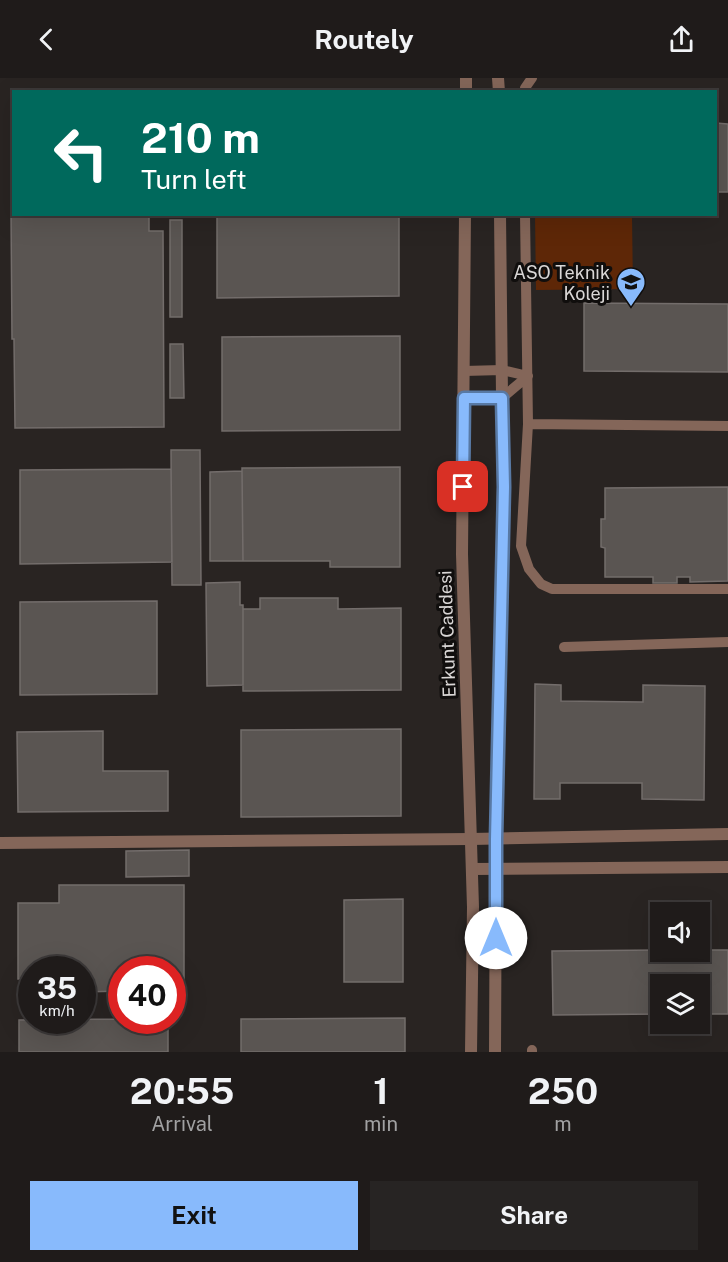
<!DOCTYPE html>
<html lang="en">
<head>
<meta charset="utf-8">
<style>
  :root { --surface:#1f1b1a; --page:#272423; --text:#f1f3f6; --muted:#a1a1a2; --line:#3c3939; --accent:#88bafc }
  body { margin:0; font-family:"Public Sans",sans-serif; background:var(--page); color:var(--text); height:100vh; display:flex; flex-direction:column; font-size:22px; white-space:nowrap }
  * { box-sizing:border-box; margin:0 }
  p { font-size:20px; color:var(--muted) }
  .icon { flex:none; width:33px; height:33px; fill:none; stroke:currentColor; stroke-width:2; stroke-linecap:round; stroke-linejoin:round }
  .map { position:relative; height:974px; overflow:hidden }
  .sheet { display:flex; flex-direction:column; background:var(--surface); flex:1 }
  .sheet>* { flex:none }
  .top-card { position:absolute; left:12px; top:12px; width:705px; height:126px; border-radius:0px; box-shadow:0 6px 24px #0002,0 0 0 2px var(--line); background:#00695c; color:#fff; overflow:hidden }
  .controls { position:absolute; left:650px; top:824px; display:grid; gap:12px }
  .controls a { display:grid; place-items:center; width:60px; height:60px; border-radius:0px; background:var(--surface); box-shadow:0 6px 24px #0002,0 0 0 2px var(--line); font-size:30px }
  .speed { position:absolute; left:18px; top:878px; display:flex; gap:12px; font-size:30px; font-weight:700; text-align:center }
  .speed>* { display:grid; place-content:center; width:78px; height:78px; border-radius:50%; background:var(--surface); box-shadow:0 6px 24px #0002,0 0 0 2px var(--line); line-height:1 }
  .speed small { font-size:15px; font-weight:400 }
  .speed .limit { border:9px solid #d22; background:#fff; color:#111 }
  .pin { position:absolute; display:grid; place-items:center; width:51px; height:51px; color:#fff; margin:-26px; border-radius:12px; box-shadow:0 3px 9px #0006 }
  .me { position:absolute; width:66px; margin:-33px; rotate:0deg; stroke-linejoin:round; filter:drop-shadow(0 0 4px #0008) }
  .turn { display:flex; align-items:center; gap:21px; height:126px; padding:0 30px; font-size:27px }
  .turn .icon { width:78px; height:78px; stroke-width:2.5 }
  .turn b { display:block; font-size:42px; line-height:51px }
  .eta { display:flex; justify-content:space-evenly; align-items:center; height:102px; text-align:center }
  .eta b { font-size:36px; font-weight:700; line-height:42px }
  .cta { display:flex; gap:12px; margin-top:auto; padding:12px 30px }
  .cta a { flex:1; height:69px; border-radius:0px; background:var(--accent); color:#111; font-size:24px; font-weight:700; line-height:69px; text-align:center }
  .cta a+a { background:var(--page); color:var(--text) }
  header { display:flex; justify-content:space-between; align-items:center; height:78px; padding:0 30px; background:var(--surface); font-size:27px; font-weight:700 }
  .map>svg:first-child { display:block }
  .green { fill:#5e2707 }
  .building { fill:#5a5552; stroke:#736d6b; stroke-width:1.5 }
  .lines { fill:none; stroke-linecap:round; stroke-linejoin:round }
  .service { stroke:#846659; stroke-width:10 }
  .minor { stroke:#846659; stroke-width:12 }
  .tertiary { stroke:#846659; stroke-width:12 }
  .route-casing { stroke:#5879a4; stroke-width:15 }
  .route { stroke:#88bafc; stroke-width:10 }
  .labels { text-anchor:middle; dominant-baseline:central; stroke-width:6; stroke-linejoin:round; paint-order:stroke }
  .poi-label { font-size:18px; fill:#dad7d6; stroke:#100e0d; text-anchor:end }
  .street-label { font-size:18px; fill:#dad7d6; stroke:#100e0d }
</style>
</head>
<body>
<header><svg class="icon" aria-label="back" viewBox="0 0 24 24"><path d="M15 5l-7 7 7 7"/></svg>Routely<svg class="icon" aria-label="share" viewBox="0 0 24 24"><path d="M12 15V3M7 8l5-5 5 5M5 13v7h14v-7"/></svg></header>
<div class="map">
<svg width="728" height="974" viewBox="0 0 728 974">
  <rect width="100%" height="100%" fill="#292422"/>
  <path class="green" d="M535,137h97l1,74 -97,1z"/>
  <path class="building" d="M13,20h1v74l-1,-10 -2,1 1,-56h1z
    M716,45l12,1v68h-12z
    M11,133h3v3h135v17h14l1,196 -149,1 -1,-89h-2z
    M217,136h182v82l-182,2z
    M170,142h12v97h-12z
    M584,225l144,1v68l-144,-1z
    M400,258v94l-178,1v-94z
    M170,266h13l1,54h-14z
    M171,372h29l1,135h-29z
    M400,389v100h-70v-6h-87l-1,-93z
    M171,391l1,93 -152,2v-94z
    M242,393l1,90h-33v-89z
    M728,409v94l-38,1v-5h-13v6h-24v-6h-48v-29l-4,-1v-28h4v-31z
    M240,504v23h3v80l-36,1 -1,-103z
    M260,520h78v11l63,-1v82l-158,1v-82h17z
    M157,523v93l-137,1v-93z
    M535,606l26,1v16l82,1v-17l62,1 -1,114 -62,-1v-16h-82v16h-26z
    M401,651v87l-160,1v-87z
    M103,653v40h65v40l-150,1 -1,-80z
    M189,772v26l-63,1v-26z
    M59,807h125v106h-12v-22h-50v22l-40,1v-23h-50v10h-14v-76h41z
    M403,821v83h-59v-82z
    M660,872h68v64h-29v-30h-39v30l-107,1 -1,-64z
    M121,924l1,18h46v32h-149v-32l102,-1z
    M405,940v34h-164v-33z"/>
  <g class="lines">
    <path class="service" d="M525,14v-4l7,-10
      M525,136l3,210 -7,122 8,23 12,15 11,5h176
      M464,293l38,-1 26,6
      M464,320h38l26,-22
      M528,346l200,2
      M564,569l164,-5
      M532,972v2"/>
    <path class="minor" d="M0,765l471,-4 257,-5
      M472,791l256,-2"/>
    <path class="tertiary" d="M466,0v14
      M498,0l1,14
      M465,136l-3,340 11,353 -2,145
      M495,974l1,-213 7,-352 -3,-273"/>
  </g>
  <g class="lines">
    <g class="route-casing">
      <path id="route" d="M463,409l1,-89h38l2,89 -8,352v99"/>
    </g>
    <use href="#route" class="route"/>
  </g>
  <defs>
    <g id="school-pin" transform="scale(1.5)"><path d="M0 17L-7.5 6A9.5 9.5 0 1 1 7.5 6Z" fill="#88bafc" stroke="#100e0d"/><path d="M0-5L7-2L0 1L-7-2ZM-4 1L0 2.5L4 1V4Q0 6-4 4Z" fill="#111"/></g>
  </defs>
  <g fill-rule="evenodd">
    <use href="#school-pin" x="631" y="204"/>
  </g>
  <g class="labels">
    <g class="poi-label">
      <text x="610" y="194">ASO Teknik<tspan x="610" dy="21">Koleji</tspan></text>
    </g>
    <g class="street-label">
      <text transform="translate(447 556) rotate(-92)">Erkunt Caddesi</text>
    </g>
  </g>
</svg>
<div class="controls">
<a><svg class="icon" aria-label="sound" viewBox="0 0 24 24"><path d="M4 9h4l5-4v14l-5-4H4zM17 9q2 3 0 6"/></svg></a>
<a><svg class="icon" aria-label="layers" viewBox="0 0 24 24"><path d="M12 4l9 5-9 5-9-5zM3 14l9 5 9-5"/></svg></a>
</div>
<div class="speed"><div>35<small>km/h</small></div><div class="limit">40</div></div>
<div class="pin" style="left:463px;top:409px;background:#d93025"><svg class="icon" aria-label="arrive" viewBox="0 0 24 24"><path d="M6 21V4h12l-3 4 3 4H6"/></svg></div>
<svg class="me" style="left:496px;top:860px" viewBox="-20 -20 40 40"><circle r="19" fill="#fff"/><path d="M0-13L10 11 0 6-10 11z" fill="#88bafc"/></svg>
<div class="top-card">
<div class="turn"><svg class="icon" aria-label="left" viewBox="0 0 24 24"><path d="M17 20v-9H6M10 6l-5 5 5 5"/></svg><div><b>210 m</b>Turn left</div></div>
</div>
</div>
<section class="sheet">
<div class="eta">
<div><b>20:55</b><p>Arrival</p></div>
<div><b>1</b><p>min</p></div>
<div><b>250</b><p>m</p></div>
</div>
<div class="cta"><a>Exit</a><a>Share</a></div>
</section>
</body>
</html>
